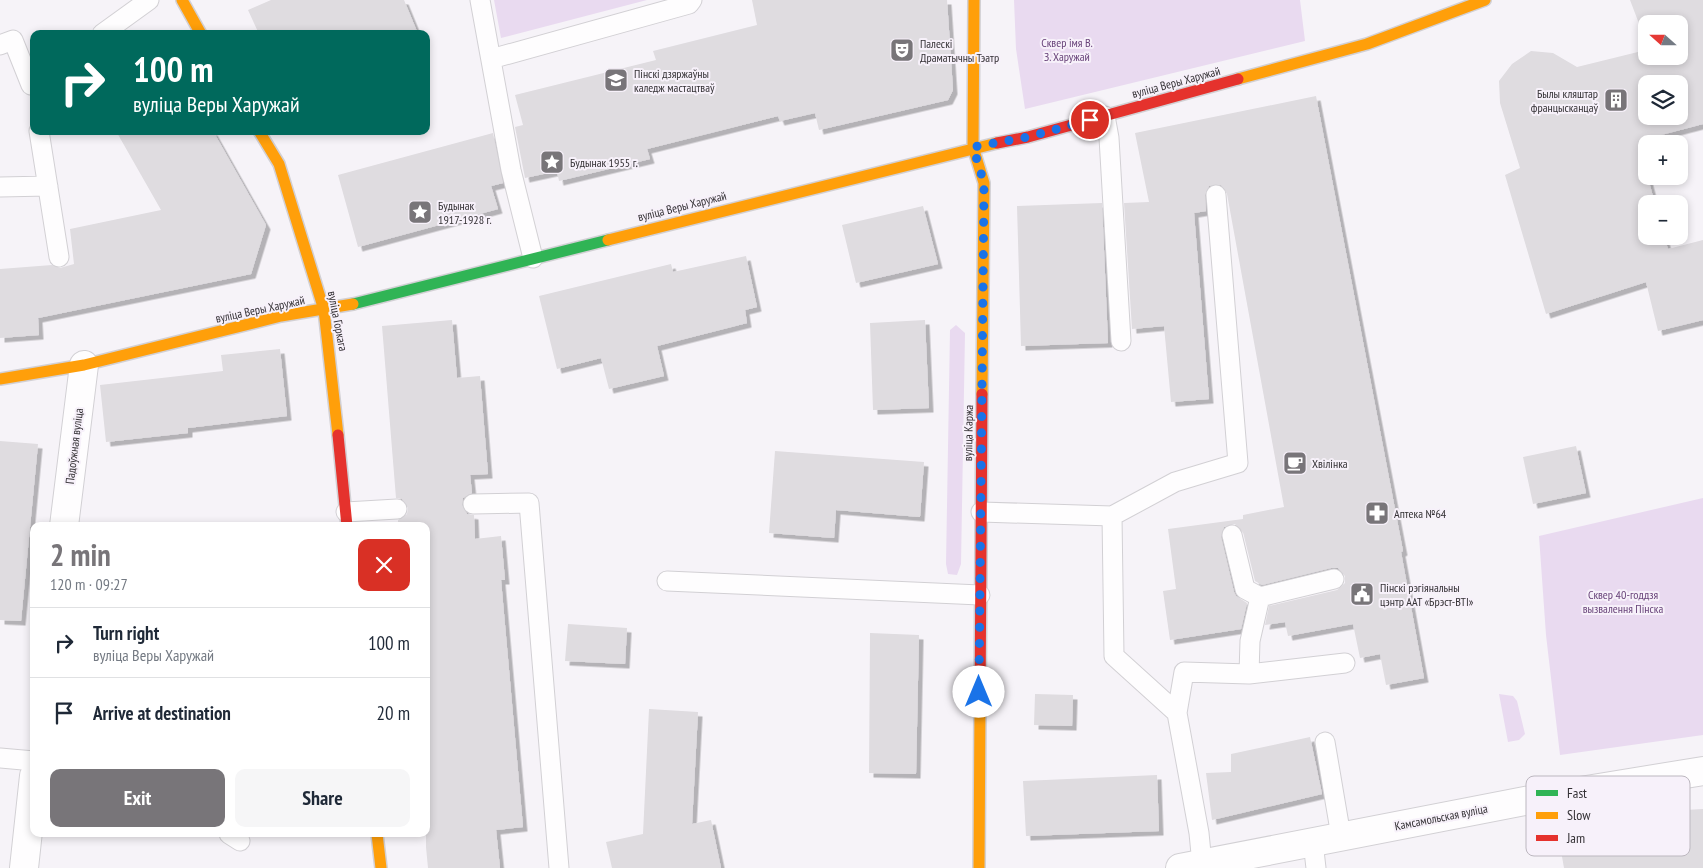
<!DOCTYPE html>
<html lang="en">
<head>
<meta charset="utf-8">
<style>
  :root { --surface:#fff; --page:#f6f6f7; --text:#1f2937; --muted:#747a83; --line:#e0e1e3; --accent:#787579 }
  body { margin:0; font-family:"PT Sans Narrow",sans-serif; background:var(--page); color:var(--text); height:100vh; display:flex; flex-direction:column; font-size:19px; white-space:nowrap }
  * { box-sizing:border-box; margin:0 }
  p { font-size:16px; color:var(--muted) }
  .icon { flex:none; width:28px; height:28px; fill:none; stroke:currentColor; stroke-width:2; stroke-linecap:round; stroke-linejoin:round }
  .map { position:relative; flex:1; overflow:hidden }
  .panel { position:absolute; left:30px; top:522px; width:400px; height:315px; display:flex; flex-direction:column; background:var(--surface); border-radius:10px; box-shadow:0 2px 8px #0003 }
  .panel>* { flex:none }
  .top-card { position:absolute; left:30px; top:30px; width:400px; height:105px; border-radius:10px; box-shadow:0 2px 8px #0003; background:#00695c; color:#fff; overflow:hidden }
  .needle { width:32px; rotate:291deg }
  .tools { position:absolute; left:1638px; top:15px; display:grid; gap:10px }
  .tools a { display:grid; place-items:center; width:50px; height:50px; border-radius:10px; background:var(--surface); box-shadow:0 2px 8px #0003; font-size:25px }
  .pin { position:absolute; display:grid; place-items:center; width:42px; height:42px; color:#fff; margin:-21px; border:2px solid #fff; border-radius:50%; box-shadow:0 1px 5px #0007 }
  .me { position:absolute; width:55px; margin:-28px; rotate:0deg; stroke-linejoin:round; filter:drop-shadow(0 0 4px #0008) }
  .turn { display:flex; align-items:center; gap:18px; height:105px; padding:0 20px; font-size:22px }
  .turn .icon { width:65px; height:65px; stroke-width:2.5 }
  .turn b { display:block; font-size:35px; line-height:42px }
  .round { display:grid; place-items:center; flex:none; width:52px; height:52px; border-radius:10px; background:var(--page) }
  .headline { display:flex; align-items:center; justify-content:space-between; height:85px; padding:0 20px }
  h1 { font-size:30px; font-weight:800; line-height:38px; color:var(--accent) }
  .cta { display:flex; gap:10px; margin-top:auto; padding:10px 20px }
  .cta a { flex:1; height:58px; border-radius:10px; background:var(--accent); color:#fff; font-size:20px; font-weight:800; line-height:58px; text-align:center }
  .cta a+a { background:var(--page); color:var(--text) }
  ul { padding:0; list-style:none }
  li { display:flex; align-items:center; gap:15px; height:70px; padding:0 20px; border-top:1px solid var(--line) }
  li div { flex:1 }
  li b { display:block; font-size:19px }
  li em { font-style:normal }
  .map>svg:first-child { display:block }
  .green { fill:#e9daf0 }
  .building { fill:#dfdce0; fill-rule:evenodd; filter:url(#shadow) }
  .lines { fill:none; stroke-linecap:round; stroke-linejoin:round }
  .lane-casing { stroke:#d2d0d4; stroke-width:21 }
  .street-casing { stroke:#d2d0d4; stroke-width:30 }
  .fast-casing { stroke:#d2d0d4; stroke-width:14 }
  .slow-casing { stroke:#d2d0d4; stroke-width:14 }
  .jam-casing { stroke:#d2d0d4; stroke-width:14 }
  .lane { stroke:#fefdfe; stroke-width:19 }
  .street { stroke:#fefdfe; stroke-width:28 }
  .fast { stroke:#30b455; stroke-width:11 }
  .slow { stroke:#ff9f0a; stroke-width:11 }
  .jam { stroke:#e5322d; stroke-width:11 }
  .route { stroke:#1a73e8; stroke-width:9; stroke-dasharray:0 16.2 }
  .labels { text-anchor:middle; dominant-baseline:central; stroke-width:4; stroke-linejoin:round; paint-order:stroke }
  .park-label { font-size:12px; fill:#69447a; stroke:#f7f1fa }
  .poi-label { font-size:12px; fill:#343135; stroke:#f7f1fa; text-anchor:start }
  .street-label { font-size:12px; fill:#343135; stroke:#f7f1fa }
  .key { fill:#f7f1fa; stroke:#bcb7bf; stroke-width:1 }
  .key-label { font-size:14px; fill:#343135 }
</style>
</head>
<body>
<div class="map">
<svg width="1703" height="868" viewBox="0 0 1703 868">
  <defs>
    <filter id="shadow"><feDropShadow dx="4.5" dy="4.5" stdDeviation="0" flood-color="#0004"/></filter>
  </defs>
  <rect width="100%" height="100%" fill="#f6f3f8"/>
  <path class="green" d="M494,0h153l-146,38z
    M1014,0h286l5,41 -280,68 -9,-60z
    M956,325l9,8 -4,231 -4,11 -9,-1 -2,-10 4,-234z
    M1703,498v237l-143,20 -14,-120 -7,-99z
    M1499,694l14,2 4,5 8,33 -6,6 -11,2z"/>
  <path class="building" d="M271,0h133l14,34h-159l-11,-24z
    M752,0h195l6,90 -5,10 -129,30 -4,-17 -35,8 -2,-5 -131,33 3,10 -91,22 -2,-10 -32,7 -10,-51 8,-2 -8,-30 141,-35 -3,-9 104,-26z
    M1630,0h73v124l-65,17 17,63h-9v32h18l4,13 35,-9v80l-45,11 -12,-49 -100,32 -41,-139 15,-7 -20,-65 -1,-22 13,-17 19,-13 22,2 24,14 69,-17v6h33v-32h-33v18zM1646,84h33v32h-33z
    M1316,96l87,455 -2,1 23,126 -38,7 -6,-31 -20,4 -7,-34 -65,12 -3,-14 -20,3 4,-19 68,-16 8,-7v-7l-7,-8h-7l-69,17 -7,-4 -12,-49 -8,-8 -11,3 -3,10 13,55 2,4 11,7 -6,26 -71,11 -7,-49 13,-2 -8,-60 75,-10v-4l41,-8 -57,-313 -6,-9 -12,1 -4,9 1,16 -12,2 15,186 -38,3 -7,-76 -32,3 -8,-126 25,-1 -14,-69z
    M116,131h97l53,94 -15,49 -213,44 1,17 -39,3v-69l52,-4 8,3 14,-4 -4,-35 91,-19z
    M493,133l10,50 -12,3 7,23 -140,38 -20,-72z
    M1102,203l6,140 -87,3 -4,-140z
    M923,206l15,58 -82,19 -14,-58z
    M746,256l11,51 -12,3 2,13 -90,23 7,30 -55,13 -8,-31 -44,11 -18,-73 132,-32 2,8z
    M452,320l5,58 23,-2 8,98 -18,1 2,18 -9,5 -1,7 5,9 7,1 1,24 26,-3 4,44h-4l22,247 -27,3 4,38h-72l-2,-21v-321h-28v-6l9,-6 1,-6 -6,-9 -6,-1 -14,-172z
    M925,320l4,88 -56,2 -3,-87z
    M280,349l7,67 -99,12v5l-82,9 -6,-57 123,-14 -2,-16z
    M0,441l38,3 -17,177 -21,-1z
    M1576,446l10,47 -53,11 -10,-47z
    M775,451l149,11 -4,55 -84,-7 -2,28 -65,-5z
    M568,624l59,4 -2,36 -60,-3z
    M870,633l49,2 -3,139 -47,-1z
    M1035,694l38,1 -1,31 -38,-1z
    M649,709l49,3 -6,112 19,-4 10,48h-109l-6,-26 37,-8z
    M1310,737l12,57 -110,26 -6,-47 25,-1v-18z
    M1157,775l2,56 -133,5 -3,-55z
    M1703,809v59h-139l-9,-51z"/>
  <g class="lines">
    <g class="lane-casing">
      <path id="lane" d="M480,0l31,170 22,88
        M102,34l47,-34
        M0,45l13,-5 18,45
        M491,59l198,-55 3,-4
        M1105,116l4,22 12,203
        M39,131l20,126
        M0,187l48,-1
        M473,504l56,-1 30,365
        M346,512l51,-3
        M981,512l131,4 63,-34 63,-19 -22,-268
        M1112,516l2,140 63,57 22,120 3,31
        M1232,535l13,54 15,8
        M667,581l313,14
        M1249,674l1,-33 10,-44 74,-18
        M1177,713l7,-41 65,2 96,-11
        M1325,742l16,94
        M0,758l34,3
        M229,834l11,7
        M1313,842l3,26"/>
    </g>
    <g class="street-casing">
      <path id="street" d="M64,526l20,-161
        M24,868l10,-92
        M1180,868l376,-73 147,-24"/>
    </g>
    <g class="fast-casing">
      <path id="fast" d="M353,304l255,-64"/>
    </g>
    <g class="slow-casing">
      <path id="slow" d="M182,0l19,34
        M974,0l-1,147 11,36 -2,211
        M1238,79l129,-35 118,-44
        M259,131l20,33 45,146 14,125
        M608,240l389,-97
        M0,379l84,-14 197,-49 72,-12
        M377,834l4,34
        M979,868l1,-163"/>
    </g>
    <g class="jam-casing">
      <path id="jam" d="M997,143l31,-6 210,-58
        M338,435l9,91
        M980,705l2,-311"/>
    </g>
    <use href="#lane" class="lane"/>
    <use href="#street" class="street"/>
    <use href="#fast" class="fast"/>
    <use href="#slow" class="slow"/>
    <use href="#jam" class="jam"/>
  </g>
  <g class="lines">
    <path class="route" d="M979,692l5,-509 -11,-36 55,-10 62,-17"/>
  </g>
  <defs>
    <g id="theatre-square" transform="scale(1.25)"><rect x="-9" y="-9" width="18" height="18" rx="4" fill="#787579" stroke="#f7f1fa"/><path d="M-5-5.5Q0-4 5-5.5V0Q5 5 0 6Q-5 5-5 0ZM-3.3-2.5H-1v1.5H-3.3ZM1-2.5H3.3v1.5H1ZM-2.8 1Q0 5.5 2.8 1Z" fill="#fff"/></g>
    <g id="university-square" transform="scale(1.25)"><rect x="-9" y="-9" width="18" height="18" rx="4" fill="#787579" stroke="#f7f1fa"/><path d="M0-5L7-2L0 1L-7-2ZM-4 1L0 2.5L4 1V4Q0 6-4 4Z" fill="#fff"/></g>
    <g id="building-square" transform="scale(1.25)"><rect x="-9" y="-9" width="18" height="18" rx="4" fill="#787579" stroke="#f7f1fa"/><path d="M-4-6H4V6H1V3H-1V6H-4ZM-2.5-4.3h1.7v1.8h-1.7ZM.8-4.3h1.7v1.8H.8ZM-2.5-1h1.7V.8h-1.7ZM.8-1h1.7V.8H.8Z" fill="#fff"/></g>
    <g id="sight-square" transform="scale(1.25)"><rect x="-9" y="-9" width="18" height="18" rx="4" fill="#787579" stroke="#f7f1fa"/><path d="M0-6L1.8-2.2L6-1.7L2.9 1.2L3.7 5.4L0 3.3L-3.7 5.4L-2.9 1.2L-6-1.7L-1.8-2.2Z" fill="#fff"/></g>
    <g id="cafe-square" transform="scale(1.25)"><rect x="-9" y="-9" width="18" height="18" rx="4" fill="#787579" stroke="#f7f1fa"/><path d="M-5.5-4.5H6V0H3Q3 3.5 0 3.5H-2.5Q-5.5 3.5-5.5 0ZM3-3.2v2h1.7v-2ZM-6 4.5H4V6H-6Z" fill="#fff"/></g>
    <g id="pharmacy-square" transform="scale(1.25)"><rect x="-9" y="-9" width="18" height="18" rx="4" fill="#787579" stroke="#f7f1fa"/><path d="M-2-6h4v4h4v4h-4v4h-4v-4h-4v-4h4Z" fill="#fff"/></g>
    <g id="civic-square" transform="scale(1.25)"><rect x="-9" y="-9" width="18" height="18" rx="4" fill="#787579" stroke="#f7f1fa"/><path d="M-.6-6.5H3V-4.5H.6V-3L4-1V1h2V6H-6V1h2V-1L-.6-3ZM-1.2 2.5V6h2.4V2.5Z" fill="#fff"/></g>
  </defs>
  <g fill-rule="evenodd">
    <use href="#theatre-square" x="902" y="50"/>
    <use href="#university-square" x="616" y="80"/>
    <use href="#building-square" x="1616" y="100"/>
    <use href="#sight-square" x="552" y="162"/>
    <use href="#sight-square" x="420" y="212"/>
    <use href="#cafe-square" x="1295" y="463"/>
    <use href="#pharmacy-square" x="1377" y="513"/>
    <use href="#civic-square" x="1362" y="594"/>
  </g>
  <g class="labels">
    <g class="park-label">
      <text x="1067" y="42">Сквер імя В.<tspan x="1067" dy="14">З. Харужай</tspan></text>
      <text x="1623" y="594">Сквер 40-годдзя<tspan x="1623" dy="14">вызвалення Пінска</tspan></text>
    </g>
    <g class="poi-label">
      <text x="920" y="43">Палескі<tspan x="920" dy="14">Драматычны Тэатр</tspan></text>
      <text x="634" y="73">Пінскі дзяржаўны<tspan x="634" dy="14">каледж мастацтваў</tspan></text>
      <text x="1598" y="93" text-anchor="end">Былы кляштар<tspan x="1598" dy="14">францысканцаў</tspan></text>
      <text x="570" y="162">Будынак 1955 г.</text>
      <text x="438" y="205">Будынак<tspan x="438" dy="14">1917-1928 г.</tspan></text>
      <text x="1312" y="463">Хвілінка</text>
      <text x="1394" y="513">Аптека №64</text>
      <text x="1380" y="587">Пінскі рэгіянальны<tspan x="1380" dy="14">цэнтр ААТ «Брэст-ВТІ»</tspan></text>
    </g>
    <g class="street-label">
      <text transform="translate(1176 82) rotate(-15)">вуліца Веры Харужай</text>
      <text transform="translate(682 206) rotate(-14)">вуліца Веры Харужай</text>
      <text transform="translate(260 309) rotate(-12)">вуліца Веры Харужай</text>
      <text transform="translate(338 321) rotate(79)">вуліца Горкага</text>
      <text transform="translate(968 433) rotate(-89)">вуліца Каржа</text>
      <text transform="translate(74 446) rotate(-83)">Падоўжная вуліца</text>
      <text transform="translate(1441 817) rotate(-11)">Камсамольская вуліца</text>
    </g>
  </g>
  <rect x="1526" y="776" width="164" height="80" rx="8" class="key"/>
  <rect x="1536" y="790" width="22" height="6" fill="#30b455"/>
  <rect x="1536" y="812" width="22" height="7" fill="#ff9f0a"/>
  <rect x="1536" y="835" width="22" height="6" fill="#e5322d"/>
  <g class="key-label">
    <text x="1567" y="798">Fast</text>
    <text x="1567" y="820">Slow</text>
    <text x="1567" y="843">Jam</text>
  </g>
</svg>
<div class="tools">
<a><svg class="needle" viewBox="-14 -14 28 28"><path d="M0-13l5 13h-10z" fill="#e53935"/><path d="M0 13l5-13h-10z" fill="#747a83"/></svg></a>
<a><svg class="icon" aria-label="layers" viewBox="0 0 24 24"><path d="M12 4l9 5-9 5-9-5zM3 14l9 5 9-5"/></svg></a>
<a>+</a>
<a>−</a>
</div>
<div class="pin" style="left:1090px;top:120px;background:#d93025"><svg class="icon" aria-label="arrive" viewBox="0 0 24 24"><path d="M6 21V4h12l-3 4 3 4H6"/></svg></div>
<svg class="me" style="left:979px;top:692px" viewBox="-20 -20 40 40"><circle r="19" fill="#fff"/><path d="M0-13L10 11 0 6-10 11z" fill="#1a73e8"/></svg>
<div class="top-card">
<div class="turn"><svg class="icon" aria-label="right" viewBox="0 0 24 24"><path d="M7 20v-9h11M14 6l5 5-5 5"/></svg><div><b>100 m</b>вуліца Веры Харужай</div></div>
</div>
<section class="panel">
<div class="headline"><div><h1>2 min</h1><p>120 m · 09:27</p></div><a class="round" style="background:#d93025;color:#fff"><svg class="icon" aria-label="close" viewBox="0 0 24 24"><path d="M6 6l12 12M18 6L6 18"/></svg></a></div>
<ul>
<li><svg class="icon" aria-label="right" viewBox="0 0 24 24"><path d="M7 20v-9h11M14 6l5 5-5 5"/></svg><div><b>Turn right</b><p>вуліца Веры Харужай</p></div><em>100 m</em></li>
<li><svg class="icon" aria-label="arrive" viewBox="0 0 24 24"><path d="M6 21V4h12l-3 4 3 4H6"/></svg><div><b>Arrive at destination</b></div><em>20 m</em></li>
</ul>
<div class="cta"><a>Exit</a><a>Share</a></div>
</section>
</div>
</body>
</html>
